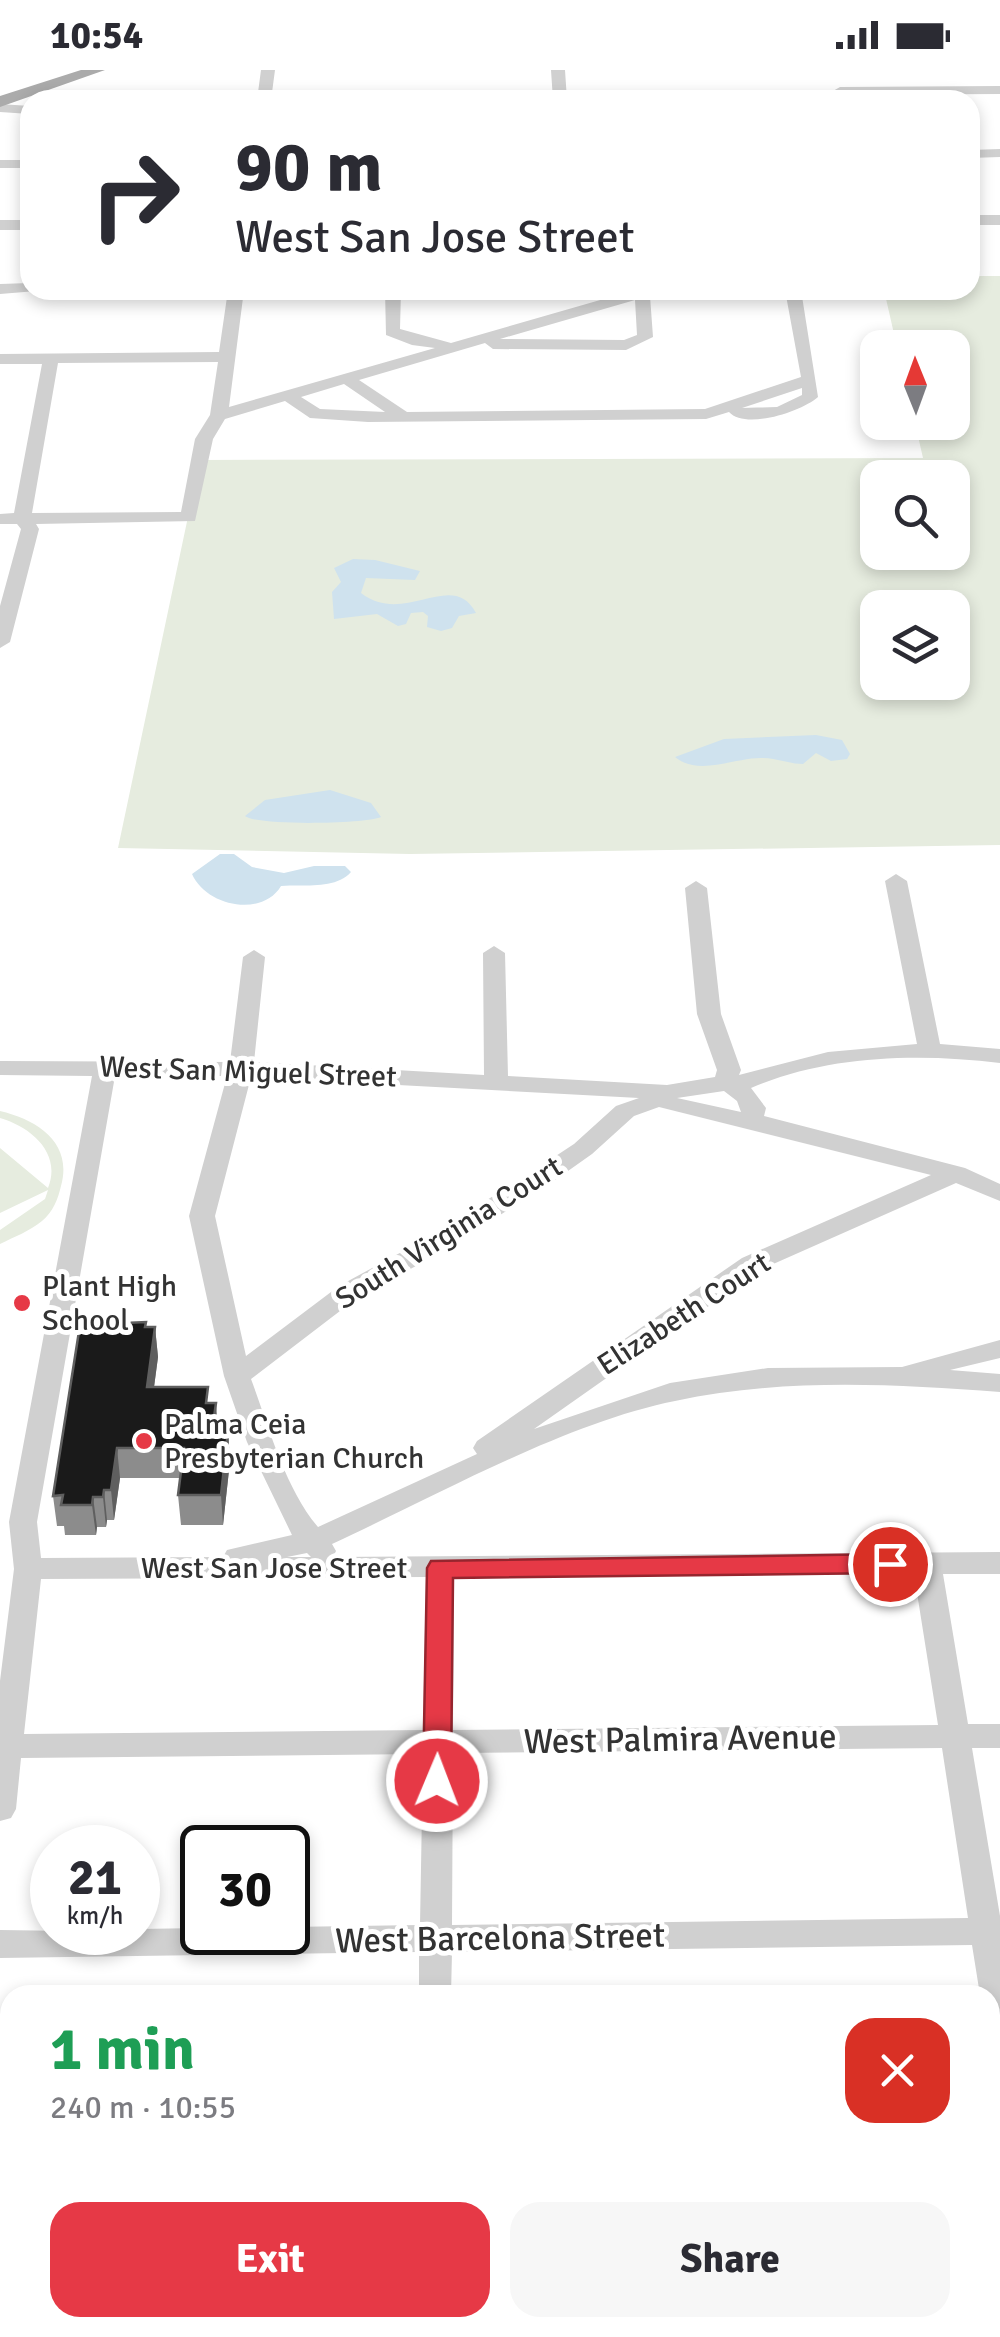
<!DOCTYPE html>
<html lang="en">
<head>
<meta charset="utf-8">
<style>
  :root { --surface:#fff; --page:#f7f7f7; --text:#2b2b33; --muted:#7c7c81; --accent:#e63946 }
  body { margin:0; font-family:Signika,sans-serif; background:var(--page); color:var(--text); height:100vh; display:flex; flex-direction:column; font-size:38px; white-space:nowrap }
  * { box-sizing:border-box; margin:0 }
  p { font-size:32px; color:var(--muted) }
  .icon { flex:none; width:55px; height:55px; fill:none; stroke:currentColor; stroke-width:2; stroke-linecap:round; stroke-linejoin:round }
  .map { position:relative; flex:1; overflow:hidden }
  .sheet { position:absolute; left:0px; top:1915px; width:1000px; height:352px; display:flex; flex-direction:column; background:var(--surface); border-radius:30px 30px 0 0; box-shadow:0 5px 15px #0003 }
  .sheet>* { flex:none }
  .banner { position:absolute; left:20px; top:20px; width:960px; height:210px; border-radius:30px; box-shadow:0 5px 15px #0003; background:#fff; color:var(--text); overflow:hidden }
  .needle { width:65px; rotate:359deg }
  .tools { position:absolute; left:860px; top:260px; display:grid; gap:20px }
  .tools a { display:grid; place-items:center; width:110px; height:110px; border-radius:20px; background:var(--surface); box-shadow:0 5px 15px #0003; font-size:50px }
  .speed { position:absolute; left:30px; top:1755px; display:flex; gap:20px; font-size:50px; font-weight:700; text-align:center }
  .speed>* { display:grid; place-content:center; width:130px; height:130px; border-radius:50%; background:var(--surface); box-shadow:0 5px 15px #0003; line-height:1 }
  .speed small { font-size:25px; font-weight:400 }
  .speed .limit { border:5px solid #111; border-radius:15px; background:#fff; color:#111 }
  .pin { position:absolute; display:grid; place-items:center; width:85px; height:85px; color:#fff; margin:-42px; border:5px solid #fff; border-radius:50%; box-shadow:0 2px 10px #0007 }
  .me { position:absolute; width:110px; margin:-55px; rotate:1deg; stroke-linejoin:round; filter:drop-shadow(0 0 8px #0008) }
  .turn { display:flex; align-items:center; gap:35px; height:210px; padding:0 50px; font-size:45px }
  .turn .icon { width:130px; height:130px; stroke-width:2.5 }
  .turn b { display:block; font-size:70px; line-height:85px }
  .round { display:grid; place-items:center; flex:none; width:105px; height:105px; border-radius:30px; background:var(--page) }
  .summary { display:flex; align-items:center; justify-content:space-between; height:170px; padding:0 50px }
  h1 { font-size:60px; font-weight:700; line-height:75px; color:#1e9e55 }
  .button { display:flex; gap:20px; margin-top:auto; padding:20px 50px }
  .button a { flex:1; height:115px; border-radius:30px; background:var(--accent); color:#fff; font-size:40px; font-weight:700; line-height:115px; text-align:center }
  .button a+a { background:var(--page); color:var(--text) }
  .status { display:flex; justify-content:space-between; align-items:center; height:70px; padding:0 50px; background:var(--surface); direction:ltr }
  .status svg { height:28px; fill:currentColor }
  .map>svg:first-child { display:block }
  .green { fill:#e6ecdf; fill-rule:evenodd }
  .water { fill:#cfe2ee }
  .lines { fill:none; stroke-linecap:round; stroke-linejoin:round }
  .minor { fill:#d0d0d0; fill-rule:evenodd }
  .major { fill:#ababab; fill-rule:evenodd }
  .wall { fill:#8c8c8c }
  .shaded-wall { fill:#5f5f5f }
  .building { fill:#1a1a1a; stroke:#5f5f5f; stroke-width:2.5 }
  .route { fill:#e63946; stroke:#96252e; stroke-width:2.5 }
  .poi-dot { fill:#e63946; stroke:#fff; stroke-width:4 }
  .labels { text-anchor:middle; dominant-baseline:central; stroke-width:10; stroke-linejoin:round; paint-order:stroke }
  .street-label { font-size:30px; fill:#333; stroke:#fff }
  .poi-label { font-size:30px; fill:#333; stroke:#fff; text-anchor:start }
  .near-street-label { font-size:35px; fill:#333; stroke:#fff }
</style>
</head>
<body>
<div class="status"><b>10:54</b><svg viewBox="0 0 49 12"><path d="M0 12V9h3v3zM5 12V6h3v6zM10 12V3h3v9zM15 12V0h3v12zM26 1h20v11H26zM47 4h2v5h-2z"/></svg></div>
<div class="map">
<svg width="1000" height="2267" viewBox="0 0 1000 2267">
  <rect width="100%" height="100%" fill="#fff"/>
  <path class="green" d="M970,206h30v569l-590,9 -292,-6 82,-388 723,-2 -8,-35 37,-1v-74l-55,-1 -13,-57h86zM878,408h74v74h-74zM878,538h74v74h-74z
    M0,1041c38,9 73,32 61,75 -3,13 -8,26 -19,35 -12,10 -28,16 -42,23v-14l45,-31 3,-9 -48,23v-65l48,40c14,-35 -17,-61 -48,-70z"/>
  <path class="water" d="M353,489l22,1 45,11 -5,9 -49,-2 -5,15c44,34 91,-25 115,20l-17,3 -7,12 -11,3 -14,-4 1,-11 -5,-4 -12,1 -5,11 -8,2 -21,-12 -43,5 -2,-27 9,-10 -7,-14z
    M816,665l26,5 8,14 -3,5 -16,2 -15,-8 -13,11c-14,0 -26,-6 -40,-6 -28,-1 -64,19 -88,-1l49,-18z
    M330,720l41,13 10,14c-16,7 -125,9 -136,-1l20,-16z
    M220,784h14l18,13 32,6 30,-7h31l6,6c-16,18 -47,12 -70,14 -19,32 -75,20 -89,-12z"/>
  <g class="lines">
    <path class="minor" d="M261,0h14l-4,30h-14z
      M551,0h14l2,30h-14z
      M1000,16v8l-160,1 -7,-4 7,-4z
      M0,34l30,2v8l-30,-2z
      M1000,79v8l-30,1v-8z
      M0,90h30v8h-30z
      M970,145h30v10h-30z
      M0,150h30v10h-30z
      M30,213v7l6,1 -36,3v-10z
      M228,220h16l-15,117 206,-59 -23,-3 -26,-10 -1,-45h16l-1,39 51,14 184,-53h25l-10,6 3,41 -27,13 -133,-1 -8,-6 -126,37 48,32 298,-3 96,-32 -16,-87h16l17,107c-17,15 -73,33 -89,15l-23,7 -338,3 -58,-4 -25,-17 -60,18 -12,20 -18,82 -159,3 3,5 -29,113 -10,6v-42l21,-77 -4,-5h-17v-10l14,-1 28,-149h-42v-10l219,-2zM635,230l2,35 -13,5 -124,-1zM218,292l-8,53 -15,24 -14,73 -149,1 26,-150zM344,314l41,28 -65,-3 -19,-12zM802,318v7l-25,12 -35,1z
      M896,804l11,7 33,163 60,5v14c-81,-10 -173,-8 -249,25l15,20 -2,8 201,52 35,16v17l-44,-18 -196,87 -226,159 136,-46 98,-15 134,-1 98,-27v18l-50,12 50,4v18c-109,-8 -217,-14 -325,9 -110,22 -239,95 -343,143l4,7 -3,6 667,-5v22h-57l25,150h32v24h-28l28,168v113l-10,-3v-31h-10l-8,-50 -520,7 -1,43h-32v-43l-419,6v-28l138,2v-3l64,-1v4h86v-5l132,-2 3,-171 -402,4 -5,51 -5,9 -11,3v-140l14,-112 -5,-47 83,-446 -92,-1v-14l230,1 13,-105 11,-7 11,7 -11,105 230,13 -1,-122 11,-7 11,7 3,123 159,9 48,-8 2,-7 -20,-56 -12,-126 11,-7 11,7 14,126 20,56 -2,5 89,-23 89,-8 -32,-163zM115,1006h112l-38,140 35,160 23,66 45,93 -65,15 -4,7 -182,1 -4,-36zM251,1007l388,21 -23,8 -42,38 -41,27 -113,71 -81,44 -93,70 -31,-140zM724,1021l13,10 4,11 -64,-14zM659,1037l272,68 -189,83 -265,183 -4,7 4,6 -159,73c-33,-39 -49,-100 -67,-148l106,-81 81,-44 113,-71 41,-29 42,-38zM307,1483l4,4h-24zM914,1504l24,151 -485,5 1,-153zM426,1507l-3,153 -399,4 17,-155zM942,1678l26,170 -516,7 1,-172z
      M990,2069h10v30h-10z
      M0,2082h10v30h-10z
      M413,2258h36v9h-36z"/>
    <path class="major" d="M81,0h24l-105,37v-11z"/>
  </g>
  <path class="wall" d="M147,1257h8l3,30 -4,30 55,16 9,28h10l2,30 -7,64h-42l-3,-30 2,-17h-60l-6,42h-7l-1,7h-9l-1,8h-31l-1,-9h-7l-4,-30z"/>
  <path class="shaded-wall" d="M155,1257l3,30 -8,60 -3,-30z
    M216,1333l2,30 -6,-2z
    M228,1361l2,30 -7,64 -2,-30z
    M117,1378l3,30 -6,42 -3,-30z
    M104,1420l3,30 -1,7 -3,-30z
    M93,1427l4,30 -1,8 -4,-30z"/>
  <path class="building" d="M146,1252l-1,5h10l-8,60h61l-2,16h10l-4,28h16l-7,64h-43l6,-47h-67l-6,42h-7l-1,7h-10l-1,8h-31l2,-10 -10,1 27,-171z"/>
  <path class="route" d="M890,1484l9,3 4,7 -4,7 -9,2 -437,5 -2,203 -4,8 -10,3 -10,-3 -4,-8 4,-213 4,-7z"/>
  <g class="poi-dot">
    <circle cx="22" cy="1233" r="10"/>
    <circle cx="144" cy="1371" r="10"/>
  </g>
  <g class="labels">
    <g class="street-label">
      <text transform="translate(248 1002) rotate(2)">West San Miguel Street</text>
      <text transform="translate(449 1163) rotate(-32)">South Virginia Court</text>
      <text transform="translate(684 1244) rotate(-33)">Elizabeth Court</text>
      <text x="274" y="1498">West San Jose Street</text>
    </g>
    <g class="poi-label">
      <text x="42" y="1216">Plant High<tspan x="42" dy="34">School</tspan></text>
      <text x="164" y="1354">Palma Ceia<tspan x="164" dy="34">Presbyterian Church</tspan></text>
    </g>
    <g class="near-street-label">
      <text transform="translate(680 1669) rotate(-1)">West Palmira Avenue</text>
      <text transform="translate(500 1868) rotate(-1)">West Barcelona Street</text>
    </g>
  </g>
</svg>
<div class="tools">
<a><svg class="needle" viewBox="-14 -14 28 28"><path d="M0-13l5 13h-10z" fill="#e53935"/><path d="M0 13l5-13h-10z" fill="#7c7c81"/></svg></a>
<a><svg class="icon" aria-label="search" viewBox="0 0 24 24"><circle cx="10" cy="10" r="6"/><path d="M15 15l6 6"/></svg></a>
<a><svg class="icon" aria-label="layers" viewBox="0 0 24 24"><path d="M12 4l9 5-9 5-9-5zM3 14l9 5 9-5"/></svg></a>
</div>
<div class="speed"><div>21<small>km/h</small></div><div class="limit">30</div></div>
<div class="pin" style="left:890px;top:1494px;background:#d93025"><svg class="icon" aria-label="arrive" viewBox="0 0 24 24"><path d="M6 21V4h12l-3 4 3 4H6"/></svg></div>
<svg class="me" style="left:437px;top:1711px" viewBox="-20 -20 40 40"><circle r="17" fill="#e63946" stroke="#fff" stroke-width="3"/><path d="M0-11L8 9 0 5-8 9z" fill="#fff"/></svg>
<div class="banner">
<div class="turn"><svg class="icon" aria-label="right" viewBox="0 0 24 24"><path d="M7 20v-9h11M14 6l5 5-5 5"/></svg><div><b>90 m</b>West San Jose Street</div></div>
</div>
<section class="sheet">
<div class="summary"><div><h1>1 min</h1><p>240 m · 10:55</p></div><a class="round" style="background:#d93025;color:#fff"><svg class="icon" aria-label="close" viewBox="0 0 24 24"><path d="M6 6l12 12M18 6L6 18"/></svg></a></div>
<div class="button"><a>Exit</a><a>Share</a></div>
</section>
</div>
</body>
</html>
